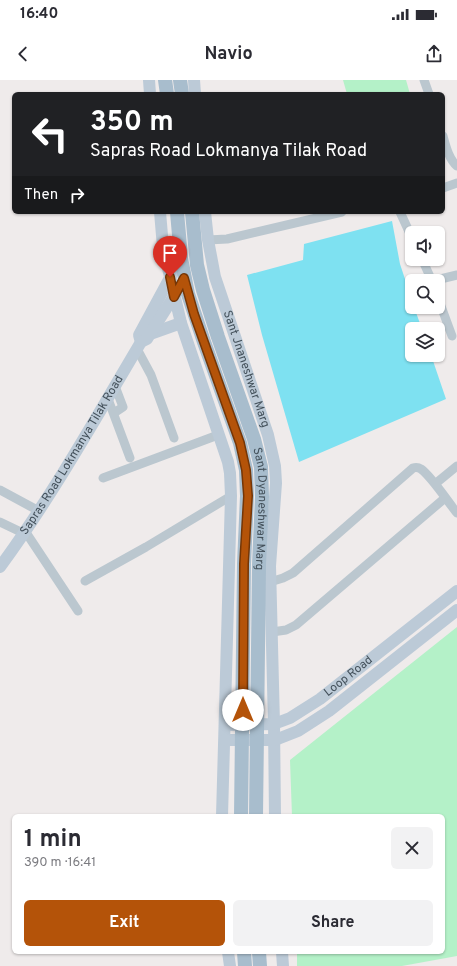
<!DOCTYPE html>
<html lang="en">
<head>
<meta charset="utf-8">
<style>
  :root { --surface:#fff; --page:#f2f2f3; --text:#2b2b33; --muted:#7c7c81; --accent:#b45309 }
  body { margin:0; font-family:Overpass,sans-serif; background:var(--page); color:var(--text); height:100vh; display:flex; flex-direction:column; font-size:15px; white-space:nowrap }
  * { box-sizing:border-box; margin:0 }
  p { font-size:13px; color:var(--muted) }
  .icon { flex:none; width:22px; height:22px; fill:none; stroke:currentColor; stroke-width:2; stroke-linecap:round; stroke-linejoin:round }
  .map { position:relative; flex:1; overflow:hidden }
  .side { position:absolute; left:12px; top:734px; width:433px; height:140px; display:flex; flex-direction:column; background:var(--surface); border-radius:6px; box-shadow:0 1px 3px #0004 }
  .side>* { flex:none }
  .hud { position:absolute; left:12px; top:12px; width:433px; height:122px; border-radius:6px; box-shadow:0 1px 3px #0004; background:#202124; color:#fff; overflow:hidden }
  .buttons { position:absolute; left:405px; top:146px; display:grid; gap:8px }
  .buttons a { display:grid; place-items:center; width:40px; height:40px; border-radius:6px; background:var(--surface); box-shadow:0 1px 3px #0004; font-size:20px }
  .pin { position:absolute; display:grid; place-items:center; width:34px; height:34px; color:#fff; margin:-41px -17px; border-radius:50% 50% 50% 0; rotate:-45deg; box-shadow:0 0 4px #0007 }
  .pin .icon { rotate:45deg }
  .me { position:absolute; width:44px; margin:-22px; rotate:0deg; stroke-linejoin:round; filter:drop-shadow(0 0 3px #0008) }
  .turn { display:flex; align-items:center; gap:14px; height:84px; padding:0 12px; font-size:18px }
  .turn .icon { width:52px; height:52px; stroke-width:2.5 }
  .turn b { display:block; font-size:28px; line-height:34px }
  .then { display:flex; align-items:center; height:38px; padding:0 12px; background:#0003; gap:8px; font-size:15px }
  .round { display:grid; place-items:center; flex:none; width:42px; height:42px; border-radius:6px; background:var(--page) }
  .overview { display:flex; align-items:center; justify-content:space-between; height:68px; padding:0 12px }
  h1 { font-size:24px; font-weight:700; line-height:30px }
  .cta { display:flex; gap:8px; margin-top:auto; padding:8px 12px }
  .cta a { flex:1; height:46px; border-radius:6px; background:var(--accent); color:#fff; font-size:16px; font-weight:700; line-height:46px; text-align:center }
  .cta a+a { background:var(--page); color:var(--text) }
  .status { display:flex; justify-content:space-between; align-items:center; height:28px; padding:0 20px; background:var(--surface); direction:ltr }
  .status svg { height:11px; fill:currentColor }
  header { display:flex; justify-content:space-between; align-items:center; height:52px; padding:0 12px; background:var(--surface); font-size:18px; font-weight:700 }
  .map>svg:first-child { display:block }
  .green { fill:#b4f1c8 }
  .water { fill:#7ee1f1 }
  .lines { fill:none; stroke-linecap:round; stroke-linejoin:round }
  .street { stroke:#bbc7cf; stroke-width:9 }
  .secondary { stroke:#bccad7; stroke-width:12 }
  .primary { stroke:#a8bdcd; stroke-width:14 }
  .route-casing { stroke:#753606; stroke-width:10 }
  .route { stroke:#b45309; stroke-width:7 }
  .labels { text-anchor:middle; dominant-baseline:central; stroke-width:3; stroke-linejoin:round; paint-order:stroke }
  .street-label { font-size:12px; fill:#43505a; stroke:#fff }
</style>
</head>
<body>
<div class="status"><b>16:40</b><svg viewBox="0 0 49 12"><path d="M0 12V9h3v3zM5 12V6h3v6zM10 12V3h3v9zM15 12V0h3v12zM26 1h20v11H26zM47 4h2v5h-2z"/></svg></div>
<header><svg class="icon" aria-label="back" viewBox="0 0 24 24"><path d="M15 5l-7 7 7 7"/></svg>Navio<svg class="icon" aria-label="share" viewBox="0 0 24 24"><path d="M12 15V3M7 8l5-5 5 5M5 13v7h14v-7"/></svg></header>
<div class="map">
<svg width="457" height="886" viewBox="0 0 457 886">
  <rect width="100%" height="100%" fill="#efebeb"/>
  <path class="green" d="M343,0h63l4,14h-63z
    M457,547v329l-55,10h-105v-14h146v-136h-151l-2,-56z"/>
  <path class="water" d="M392,141l8,43 12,36v7h2l8,22h-10v26h19l15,44 -147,63 -37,-127 -15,-60 56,-15 1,-16z"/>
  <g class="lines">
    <path class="street" d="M424,0l5,14
      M443,56c3,11 6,23 14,30
      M443,108l14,-5
      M400,132l12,26
      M208,160l19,-1 115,-27
      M422,179l10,22
      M432,201l25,-6
      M438,218l14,38
      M137,269l14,26 23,63
      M108,319l22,59
      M114,333l9,-6 -8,-21
      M103,398l115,-43
      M435,404l22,-18
      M0,410l39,21
      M0,442l23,11
      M25,451l53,80
      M85,501l61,-34 85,-51
      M270,502l13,-4 10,-5 120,-105c3,-1 5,-1 8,1 11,8 27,33 36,44
      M272,552l14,-2 10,-5 149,-127"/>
    <g class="secondary">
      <path d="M149,0l1,14"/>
      <path d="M194,0l1,14"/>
      <path d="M160,132l3,35 18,76 47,139 2,11 1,23 -9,320"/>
      <path id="s1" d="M205,132l3,28 7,37 53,158 7,31 1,17 -6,83 4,158 1,92"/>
      <path d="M150,254l31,-11"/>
      <path d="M141,262l-2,-7 33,-61"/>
      <path id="s2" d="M0,487c52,-71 96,-149 141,-225l6,-3 3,-5 26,-41"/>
      <path id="s3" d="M225,645l49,-1 16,-6 30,-19 137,-108"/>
      <path d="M225,660h50l23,-9 31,-20 128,-101"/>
      <path d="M228,872l2,14"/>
      <path d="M282,872l1,14"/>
    </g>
    <g class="primary">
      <path d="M165,0l2,14"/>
      <path d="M180,0l2,14"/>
      <path d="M177,132l4,46 7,36 16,48 36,101 6,27 1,26 -3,68 -3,252"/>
      <path id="s4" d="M192,132l5,53 6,25 15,47 36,102 7,28 1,30 -3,68 -3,251"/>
      <path d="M244,872l1,14"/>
      <path d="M259,872l1,14"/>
    </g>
  </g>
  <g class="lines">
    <g class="route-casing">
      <path id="route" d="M170,197l4,20 10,-19 10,36 46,129 6,27 2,26 -4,68 -1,146"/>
    </g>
    <use href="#route" class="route"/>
  </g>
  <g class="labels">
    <g class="street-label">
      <text stroke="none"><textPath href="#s1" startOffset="163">Sant Jnaneshwar Marg</textPath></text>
      <text stroke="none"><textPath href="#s2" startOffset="133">Sapras Road Lokmanya Tilak Road</textPath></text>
      <text stroke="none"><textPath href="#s4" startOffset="307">Sant Dyaneshwar Marg</textPath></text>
      <text stroke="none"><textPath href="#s3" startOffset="138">Loop Road</textPath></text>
    </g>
  </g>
</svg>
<div class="buttons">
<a><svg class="icon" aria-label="sound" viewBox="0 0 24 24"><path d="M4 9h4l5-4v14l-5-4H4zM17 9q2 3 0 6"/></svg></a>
<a><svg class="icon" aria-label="search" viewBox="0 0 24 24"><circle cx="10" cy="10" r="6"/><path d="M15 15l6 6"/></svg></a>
<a><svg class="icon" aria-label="layers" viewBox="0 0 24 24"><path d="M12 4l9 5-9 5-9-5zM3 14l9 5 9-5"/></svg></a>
</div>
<div class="pin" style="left:170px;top:197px;background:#d93025"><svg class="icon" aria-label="arrive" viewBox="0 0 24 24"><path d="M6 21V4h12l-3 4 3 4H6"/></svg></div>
<svg class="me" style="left:243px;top:630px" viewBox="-20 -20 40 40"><circle r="19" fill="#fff"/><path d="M0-13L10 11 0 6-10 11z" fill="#b45309"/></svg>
<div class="hud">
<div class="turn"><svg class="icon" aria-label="left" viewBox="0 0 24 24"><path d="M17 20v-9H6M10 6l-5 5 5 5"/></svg><div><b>350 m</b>Sapras Road Lokmanya Tilak Road</div></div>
<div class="then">Then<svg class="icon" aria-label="right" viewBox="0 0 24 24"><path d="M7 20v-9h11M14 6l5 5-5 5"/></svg></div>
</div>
<section class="side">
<div class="overview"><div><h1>1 min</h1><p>390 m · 16:41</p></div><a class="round"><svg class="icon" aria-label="close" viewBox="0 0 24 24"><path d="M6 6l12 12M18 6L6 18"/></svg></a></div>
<div class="cta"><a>Exit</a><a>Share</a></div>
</section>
</div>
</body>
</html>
